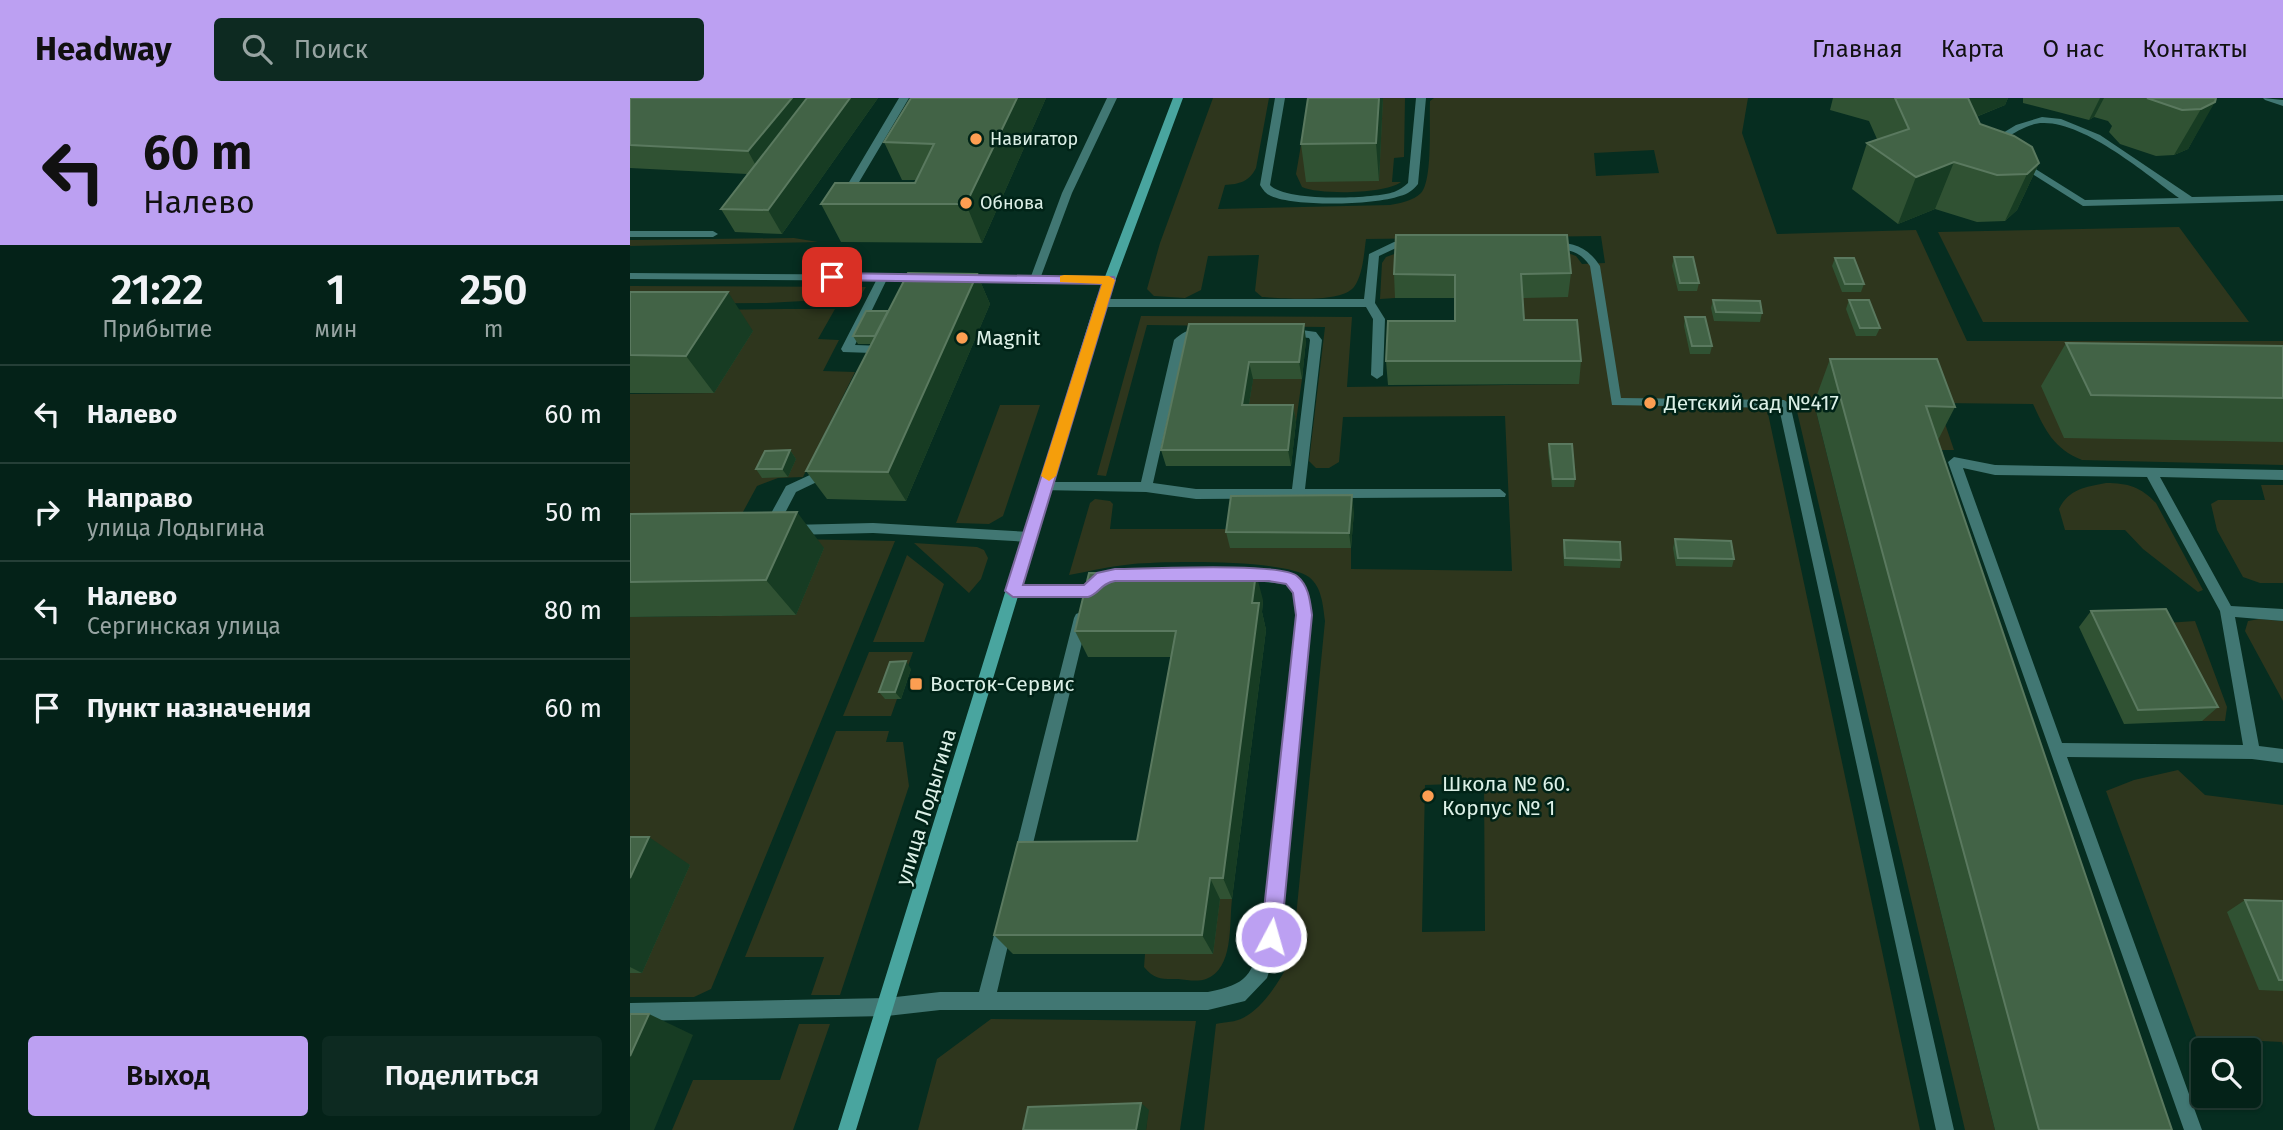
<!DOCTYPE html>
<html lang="ru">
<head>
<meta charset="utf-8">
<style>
  :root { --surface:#042218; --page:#0d2a21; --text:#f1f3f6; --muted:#97a4a2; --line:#253f37; --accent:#bca0f2 }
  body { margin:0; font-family:"Fira Sans",sans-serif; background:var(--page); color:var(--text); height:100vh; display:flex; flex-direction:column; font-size:26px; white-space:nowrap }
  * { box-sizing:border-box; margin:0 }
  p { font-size:23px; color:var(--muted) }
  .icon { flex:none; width:38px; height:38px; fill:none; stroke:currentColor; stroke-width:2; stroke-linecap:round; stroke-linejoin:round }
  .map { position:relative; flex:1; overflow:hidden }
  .drawer { display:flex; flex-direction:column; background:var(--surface); width:630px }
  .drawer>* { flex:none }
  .hud { background:#bca0f2; color:#111; overflow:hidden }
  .buttons { position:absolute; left:1561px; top:940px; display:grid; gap:14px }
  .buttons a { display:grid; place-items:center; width:70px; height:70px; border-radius:7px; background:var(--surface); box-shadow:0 2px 5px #0004,0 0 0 2px var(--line); font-size:35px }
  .pin { position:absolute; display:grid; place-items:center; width:60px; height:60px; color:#fff; margin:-30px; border-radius:14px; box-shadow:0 4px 10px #0006 }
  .me { position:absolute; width:77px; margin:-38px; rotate:6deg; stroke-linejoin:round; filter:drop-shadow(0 0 5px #0008) }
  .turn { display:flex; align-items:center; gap:24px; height:147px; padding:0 28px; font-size:32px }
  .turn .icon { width:91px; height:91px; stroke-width:2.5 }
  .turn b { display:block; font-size:49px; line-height:60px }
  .eta { display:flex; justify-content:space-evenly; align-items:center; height:119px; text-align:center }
  .eta b { font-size:42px; font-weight:600; line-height:49px }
  .primary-button { display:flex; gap:14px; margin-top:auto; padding:14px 28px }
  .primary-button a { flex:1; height:80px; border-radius:7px; background:var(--accent); color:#111; font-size:28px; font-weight:600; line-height:80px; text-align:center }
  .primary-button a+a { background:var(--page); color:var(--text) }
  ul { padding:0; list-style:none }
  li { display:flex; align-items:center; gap:21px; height:98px; padding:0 28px; border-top:2px solid var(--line) }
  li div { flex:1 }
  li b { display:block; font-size:26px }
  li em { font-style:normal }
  header { display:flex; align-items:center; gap:42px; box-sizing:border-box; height:98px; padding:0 35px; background:var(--accent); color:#111 }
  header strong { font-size:33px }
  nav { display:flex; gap:38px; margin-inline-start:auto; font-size:24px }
  .search { width:490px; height:63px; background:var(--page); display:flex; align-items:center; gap:18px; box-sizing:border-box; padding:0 24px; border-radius:7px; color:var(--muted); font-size:26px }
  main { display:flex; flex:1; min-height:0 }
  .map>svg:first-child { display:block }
  .green { fill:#2e361d; fill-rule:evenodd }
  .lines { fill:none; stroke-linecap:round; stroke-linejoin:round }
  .lane { fill:#417773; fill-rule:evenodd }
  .street { fill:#417773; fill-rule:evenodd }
  .secondary { fill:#49a59f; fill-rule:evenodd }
  .wall { fill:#305233 }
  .shaded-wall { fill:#173c23 }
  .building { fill:#426346; stroke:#5a795f; stroke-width:2 }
  .route { fill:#bca0f2; stroke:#7a689d; stroke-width:2 }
  .slow { fill:#f59e0b }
  .poi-dot { fill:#fc9e52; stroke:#002317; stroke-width:2.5 }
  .labels { text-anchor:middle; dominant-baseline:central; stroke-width:5; stroke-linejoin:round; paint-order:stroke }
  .far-poi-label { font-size:18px; fill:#dcf0e7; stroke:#002317; text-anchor:start }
  .poi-label { font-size:21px; fill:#dcf0e7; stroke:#002317; text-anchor:start }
  .street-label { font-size:21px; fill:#dcf0e7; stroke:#002317 }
</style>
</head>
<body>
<header>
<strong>Headway</strong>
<div class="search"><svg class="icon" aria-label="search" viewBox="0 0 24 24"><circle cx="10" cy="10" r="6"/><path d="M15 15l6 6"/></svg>Поиск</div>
<nav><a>Главная</a><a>Карта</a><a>О нас</a><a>Контакты</a></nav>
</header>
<main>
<section class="drawer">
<div class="hud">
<div class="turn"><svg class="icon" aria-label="left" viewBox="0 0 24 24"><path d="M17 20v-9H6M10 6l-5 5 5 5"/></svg><div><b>60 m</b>Налево</div></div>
</div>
<div class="eta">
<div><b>21:22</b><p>Прибытие</p></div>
<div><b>1</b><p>мин</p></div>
<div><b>250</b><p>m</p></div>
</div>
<ul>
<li><svg class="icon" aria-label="left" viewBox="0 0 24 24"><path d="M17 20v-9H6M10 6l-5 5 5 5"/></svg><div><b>Налево</b></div><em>60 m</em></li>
<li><svg class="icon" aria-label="right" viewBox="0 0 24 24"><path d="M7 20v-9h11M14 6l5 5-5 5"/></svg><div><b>Направо</b><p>улица Лодыгина</p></div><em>50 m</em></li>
<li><svg class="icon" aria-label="left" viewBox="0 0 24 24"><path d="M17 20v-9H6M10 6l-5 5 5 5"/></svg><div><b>Налево</b><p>Сергинская улица</p></div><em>80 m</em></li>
<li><svg class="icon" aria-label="arrive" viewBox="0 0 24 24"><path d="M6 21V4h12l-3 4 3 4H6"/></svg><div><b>Пункт назначения</b></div><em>60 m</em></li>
</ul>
<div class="primary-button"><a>Выход</a><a>Поделиться</a></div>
</section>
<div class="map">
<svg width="1653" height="1032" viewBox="0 0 1653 1032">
  <rect width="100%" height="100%" fill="#062d20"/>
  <path class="green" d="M583,0h56l-13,70c-7,14 -17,16 -31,17l-7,24 172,-4c10,-2 23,-4 31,-12 12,-13 8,-73 9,-92l4,-3h314l-6,35 35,101 139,-4 51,111h316v124l-201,-5c-28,-11 -37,-30 -49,-56l-95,-1 16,47h-20l-120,-47 181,727h-30l-169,-723 -20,-10 -10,7 154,726h-716l12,-106c9,-2 20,-2 27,-6 23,-12 37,-39 49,-60l33,-337c-2,-15 -3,-34 -16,-44 -25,-18 -142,-16 -176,-13 -21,2 -43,7 -64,11l21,-72 5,-4 15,2 3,3 -3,25h123l-3,19h121v21l161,2 -7,-155 -162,1 -4,45 -10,6h-13l-7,-7 16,-134 -178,-2 -41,151 -9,-1 44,-159 211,1 -5,70 231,-3 -4,-41 -177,-83 -2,38 -15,1 2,-36 4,-6 11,-4h171l8,3 6,8 23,-1 -4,-27 -235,3c-2,14 -3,36 -12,48 -14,17 -71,11 -92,10l-7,-6 4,-36 -51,1 -7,34 -16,8 -31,-2 -7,-7 13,-46zM1024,52l5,23 -63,3 -2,-23zM854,685l1,148 -63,1 3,-147z
    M753,0h22l-1,59 -10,1 -2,24h9c-16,12 -81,13 -99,5l-6,-13 10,-58z
    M1549,129l70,95h-266l-45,-90z
    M164,140l24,4 -188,4v-6z
    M0,188l236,1 -7,11 -92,5 -137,1z
    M156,211h49l-17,30 21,1 -16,31 32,1 -52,105 -25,1 -21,8 -20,37 -107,2v-131l84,-1 -84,-82z
    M623,281h49l-6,43h-50z
    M370,307h40l-37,111 -14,8 -33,-1z
    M1476,385c22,0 35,4 50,20l47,87 -5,2 -55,-43 -18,-19h-60l-6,-21c10,-20 26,-22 47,-26z
    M1631,387h22v98h-23l-17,-6 -26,-47 -6,-26 7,-4h47z
    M161,441l104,2 -184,448 -17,8h-64v-24h12l-12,-108v-248l166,-2z
    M284,445l63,4 7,3 4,8 -7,21 -12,14z
    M277,457l37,29 -20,58h-51z
    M1629,521l24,2v80l-38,-70 3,-10z
    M1565,523l32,86 -2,14h-23l-50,-97z
    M239,554h44l-6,17 -21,30h11l-6,17h-48z
    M206,633h53l-3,11h17l6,44 -69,209h-29l13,-38h-79z
    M1548,672l27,25 78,10v241l-1,-4 -62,-3 -21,5 -93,-253 28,-11z
    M590,801h12c-3,25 2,70 -26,80 -8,3 -19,1 -28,0 -16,0 -23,1 -34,-12l1,-13z
    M361,921l205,2 -16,109h-34l2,-20 -112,20h-118l19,-71z
    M169,926h31l-37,106h-121l21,-50h87z"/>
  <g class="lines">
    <path class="lane" d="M269,0h10l-60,101 -9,2 -1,-2z
      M477,0h10l-45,95 -32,86 -5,3 -4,-1 -1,-2 32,-86z
      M645,0h10l-15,87c15,17 103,14 124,7 5,-2 10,-5 14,-9l8,-85h10l-8,86c-5,6 -10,10 -18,12 -25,9 -104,11 -129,0 -5,-2 -8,-6 -11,-11z
      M1633,0l20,2v6l-18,-6z
      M1412,19l19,2 39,16 92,62 91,-2v6l-200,5 -68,-43 8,-2 62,39 94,-2c-33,-24 -94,-76 -136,-75 -14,0 -27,9 -39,16l5,6 -5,3 -11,-9 23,-14z
      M0,133h83l5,3 -5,3h-83z
      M764,144h19l5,3 -5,3h-17l-17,8 -4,47 10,16 -2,56 -6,4 -6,-4 2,-56 -7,-12h-265l-6,-4 6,-4h263l5,-45z
      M919,144c23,0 38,4 51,24l21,132 163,2 6,4 164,726h-18l-157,-722 -167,-3 -22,-139c-12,-18 -26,-16 -45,-19v-4z
      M253,176l5,3 -33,68 29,1 2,3 -5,9 -4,1 -4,-1 -1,-5 -29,-1 -2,-3 37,-72z
      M657,230l29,4 6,8 -17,149h195l6,5 -1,3 -309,2 -50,-7 -106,-2 -1,-3 6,-5h96l33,-142c9,-9 25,-16 36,-7l-2,3 -14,1 -9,5 -32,141 43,6h96l18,-149 -1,-2 -26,-3 -2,-3z
      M1324,359l41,8 288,5v10l-123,-3 71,129 52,3v12l-48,-4 24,129 24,3v14l-31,-4 -185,-2 135,373h-18l-236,-668zM1333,370l32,7 152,2 73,134 23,134 -181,-2z
      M192,364l6,5 -7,13 -25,12 -21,40h-10l-2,-4 23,-42 26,-12 6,-10z
      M243,425l157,9 7,5 -7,5 -157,-9 -83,2 -7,-5 7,-5z
      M608,472h31l26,5 12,17 4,23 -31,323 -13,40 -22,23 -37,9h-268l-53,6 -257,5v-18l257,-5 53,-6h39l18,-68 2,-6 6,-2 6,2 2,6 -16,68h211c40,-8 43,-16 54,-54l35,-323 -4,-21 -7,-10 -53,-5 -2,-4 2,-4z
      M383,488h75l5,1 2,4 -2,4 -5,1h-75l-5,-1 -2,-4 2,-4z
      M451,514l5,2 2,4 -59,242 -2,5 -6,3 -6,-3 -2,-5 61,-242 2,-4z"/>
    <path class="street" d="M0,175l293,2 5,3 -5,3 -293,-2z
      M330,177l149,2 5,3 -5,3 -153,-3 -1,-2z"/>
    <path class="secondary" d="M543,0h10l-76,205 -251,827h-18l257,-827z"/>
  </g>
  <path class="wall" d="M0,0h248l-96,136 -47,-2 -14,-23 26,-35 -117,-6z
    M281,0h135l-64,145 -141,-1 -20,-38 94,-21 1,-3h-14l-18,-38z
    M753,0l-4,83 -73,1 -5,-38z
    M1203,0h175l-3,7 -29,12 4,7 59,39 -22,47 -12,11 -28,1 -42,-13 -37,15 -46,-35 15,-46 10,-4 -8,-18 -39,-11z
    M1392,0h194l-28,51 -14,6 -18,1 -36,-12 -11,-12 3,-6 -4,-5 -14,-4 -5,3 -66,-17v-5z
    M1044,159l25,26 -2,8h-19l-6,-25z
    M1205,160l29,26 -3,8h-19l-10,-26z
    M941,175l-3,24 -45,1 1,22 57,41 -2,23 -191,1 -2,-24 69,-40v-23h-60l-1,-24z
    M347,176l13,30 -84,197 -79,-2 -21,-28 65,-127h-13l-5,-8 35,-25z
    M0,194l123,39 -39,62h-84z
    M1083,202l49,13 -2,9 -46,-1 -3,-13z
    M1219,202l31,28 -4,8h-20l-10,-27z
    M1055,219l27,29 -2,8h-20l-6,-28z
    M559,226l117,16 -4,39h-49l-4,26h44l3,17 -5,44h-125l-5,-16z
    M1436,245l217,3v96l-219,-4 -23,-52z
    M1200,261l125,48 -17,33 234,690h-177l-181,-727z
    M919,346l26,35 -1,8h-22l-4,-35z
    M160,352l6,9 -8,18 -26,1 -6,-9z
    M724,413l-3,37h-121l-4,-16z
    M0,416l194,34 -28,67 -166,2z
    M1045,441l59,20 -2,8 -56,-1 -3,-18z
    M934,442l57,20 -1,8 -56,-2 -1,-18z
    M633,502l-1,12 4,18 -34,269h-12l-7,55h-200l-19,-19 143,-94 34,-184h-83l-13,-26z
    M1461,513l127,96 -16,14 -78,3 -45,-97z
    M281,571l-10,30h-16l-6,-7z
    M0,739l60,28 -48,108h-12z
    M1615,802l38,1v90l-24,-1 -32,-78z"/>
  <path class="shaded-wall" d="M162,0h31l-62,77 -13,-24z
    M220,0h28l-96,136 -14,-24z
    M387,0h29l-64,145 -16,-39z
    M749,0h4l-4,83 -3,-38z
    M1338,0h40l-3,7 -47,19z
    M1470,0h4l-10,19 -5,3z
    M1585,4l-27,47 -14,6 27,-46z
    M1324,64l-19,47 -37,15 18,-47z
    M1409,65l-22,47 -12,11 22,-47z
    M347,176l13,30 -84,197 -18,-29z
    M98,194l25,39 -39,62 -28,-37z
    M674,226l2,16 -4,39 -3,-17z
    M619,264l4,17 -7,43 -4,-17z
    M663,307l3,17 -5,44 -3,-16z
    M160,352l6,9 -8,18 -6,-8z
    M722,397l2,16 -3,37 -2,-15z
    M167,414l27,36 -28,67 -30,-35z
    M626,475l7,27 -1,12 4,18 -34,269 -9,-21 29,-275z
    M276,563l5,8 -10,30 -6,-7z
    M19,739l41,28 -48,108 -12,-6v-89z
    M580,780l10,21 -7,55 -11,-19z
    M19,916l44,21 -39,95h-24v-74z
    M511,1005l8,7 -3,20h-10z"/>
  <path class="building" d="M0,0h162l-44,53 -118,-6z
    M177,0h43l-82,112 -47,-1z
    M281,0h106l-51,106h-145l14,-21h80l19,-39 -50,-2z
    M678,0h71l-3,45 -75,1z
    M1265,0h73l12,26 34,12 18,11 7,16 -12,11 -30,1 -43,-13 -38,15 -49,-34 42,-14z
    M1517,0h69l-1,4 -14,7 -19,1z
    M766,137h171l4,38 -50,1 3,46h53l4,41h-195l2,-40h67v-46l-61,-1z
    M1044,159h19l6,26h-19z
    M1205,160h19l10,26h-19z
    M278,175l69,1 -89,198 -82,-1z
    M0,194h98l-42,64 -56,-1z
    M1083,202l47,1 2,12 -46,-1z
    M1219,202h20l11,28h-20z
    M236,213h22l-13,25h-22z
    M1055,219h20l7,29h-20z
    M559,226h115l-5,38h-50l-7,43h51l-5,45h-127z
    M1436,245l217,3v52l-192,-3z
    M1200,261h107l18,48 -29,-1 246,724h-133z
    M919,346h23l3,35h-22z
    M160,352l-8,19h-26l9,-18z
    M722,397l-3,38 -123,-1 5,-36z
    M167,414l-31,68 -136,2v-68z
    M1045,441l56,2 3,18 -56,-1z
    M934,442l56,2 1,18 -56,-2z
    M459,475h167l-4,30h7l-36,275h-13l-8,57h-208l24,-93 119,-1 39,-210h-101z
    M1536,511l52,98 -80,3 -47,-99z
    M276,563l-11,31h-16l11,-30z
    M0,739h19l-19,41z
    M1615,802l38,1v79h-4z
    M0,916h19l-19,42z
    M511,1005l-5,27h-113l5,-23z"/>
  <path class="route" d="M202,175l282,4 1,3 -92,305h61l13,-12 18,-4c29,0 166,-7 182,7 12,10 13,25 15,39l-31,322 -3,7 -7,3 -7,-3 -3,-7 35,-322 -3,-22 -7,-9 -17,-3h-154c-14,2 -16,13 -27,16h-75l-8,-6 97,-307 -274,-4v-6z"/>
  <path class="slow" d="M434,177l45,1 6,4 -59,196 -7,5 -8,-5 61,-192 -42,-2v-6z"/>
  <g class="poi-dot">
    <circle cx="346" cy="41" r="7"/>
    <circle cx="336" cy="105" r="7"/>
    <circle cx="332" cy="240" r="7"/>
    <circle cx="1020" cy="305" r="7"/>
    <rect x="279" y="579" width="14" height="14" rx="3.5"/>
    <circle cx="798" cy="698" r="7"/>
  </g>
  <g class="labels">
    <g class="far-poi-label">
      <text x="360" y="41">Навигатор</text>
      <text x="350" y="105">Обнова</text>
    </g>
    <g class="poi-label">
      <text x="346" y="240">Magnit</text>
      <text x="1034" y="305">Детский сад №417</text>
      <text x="300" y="586">Восток-Сервис</text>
      <text x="812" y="686">Школа № 60.<tspan x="812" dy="24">Корпус № 1</tspan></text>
    </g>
    <g class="street-label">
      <text transform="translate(296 709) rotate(-73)">улица Лодыгина</text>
    </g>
  </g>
</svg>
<div class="buttons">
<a><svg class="icon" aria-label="search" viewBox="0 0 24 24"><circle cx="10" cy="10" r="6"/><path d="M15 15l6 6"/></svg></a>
</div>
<div class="pin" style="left:202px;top:179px;background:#d93025"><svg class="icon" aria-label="arrive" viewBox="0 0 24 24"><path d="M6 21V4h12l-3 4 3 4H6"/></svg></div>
<svg class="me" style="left:641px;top:839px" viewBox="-20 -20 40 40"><circle r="17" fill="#bca0f2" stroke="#fff" stroke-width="3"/><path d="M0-11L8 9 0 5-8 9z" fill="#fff"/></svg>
</div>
</main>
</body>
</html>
